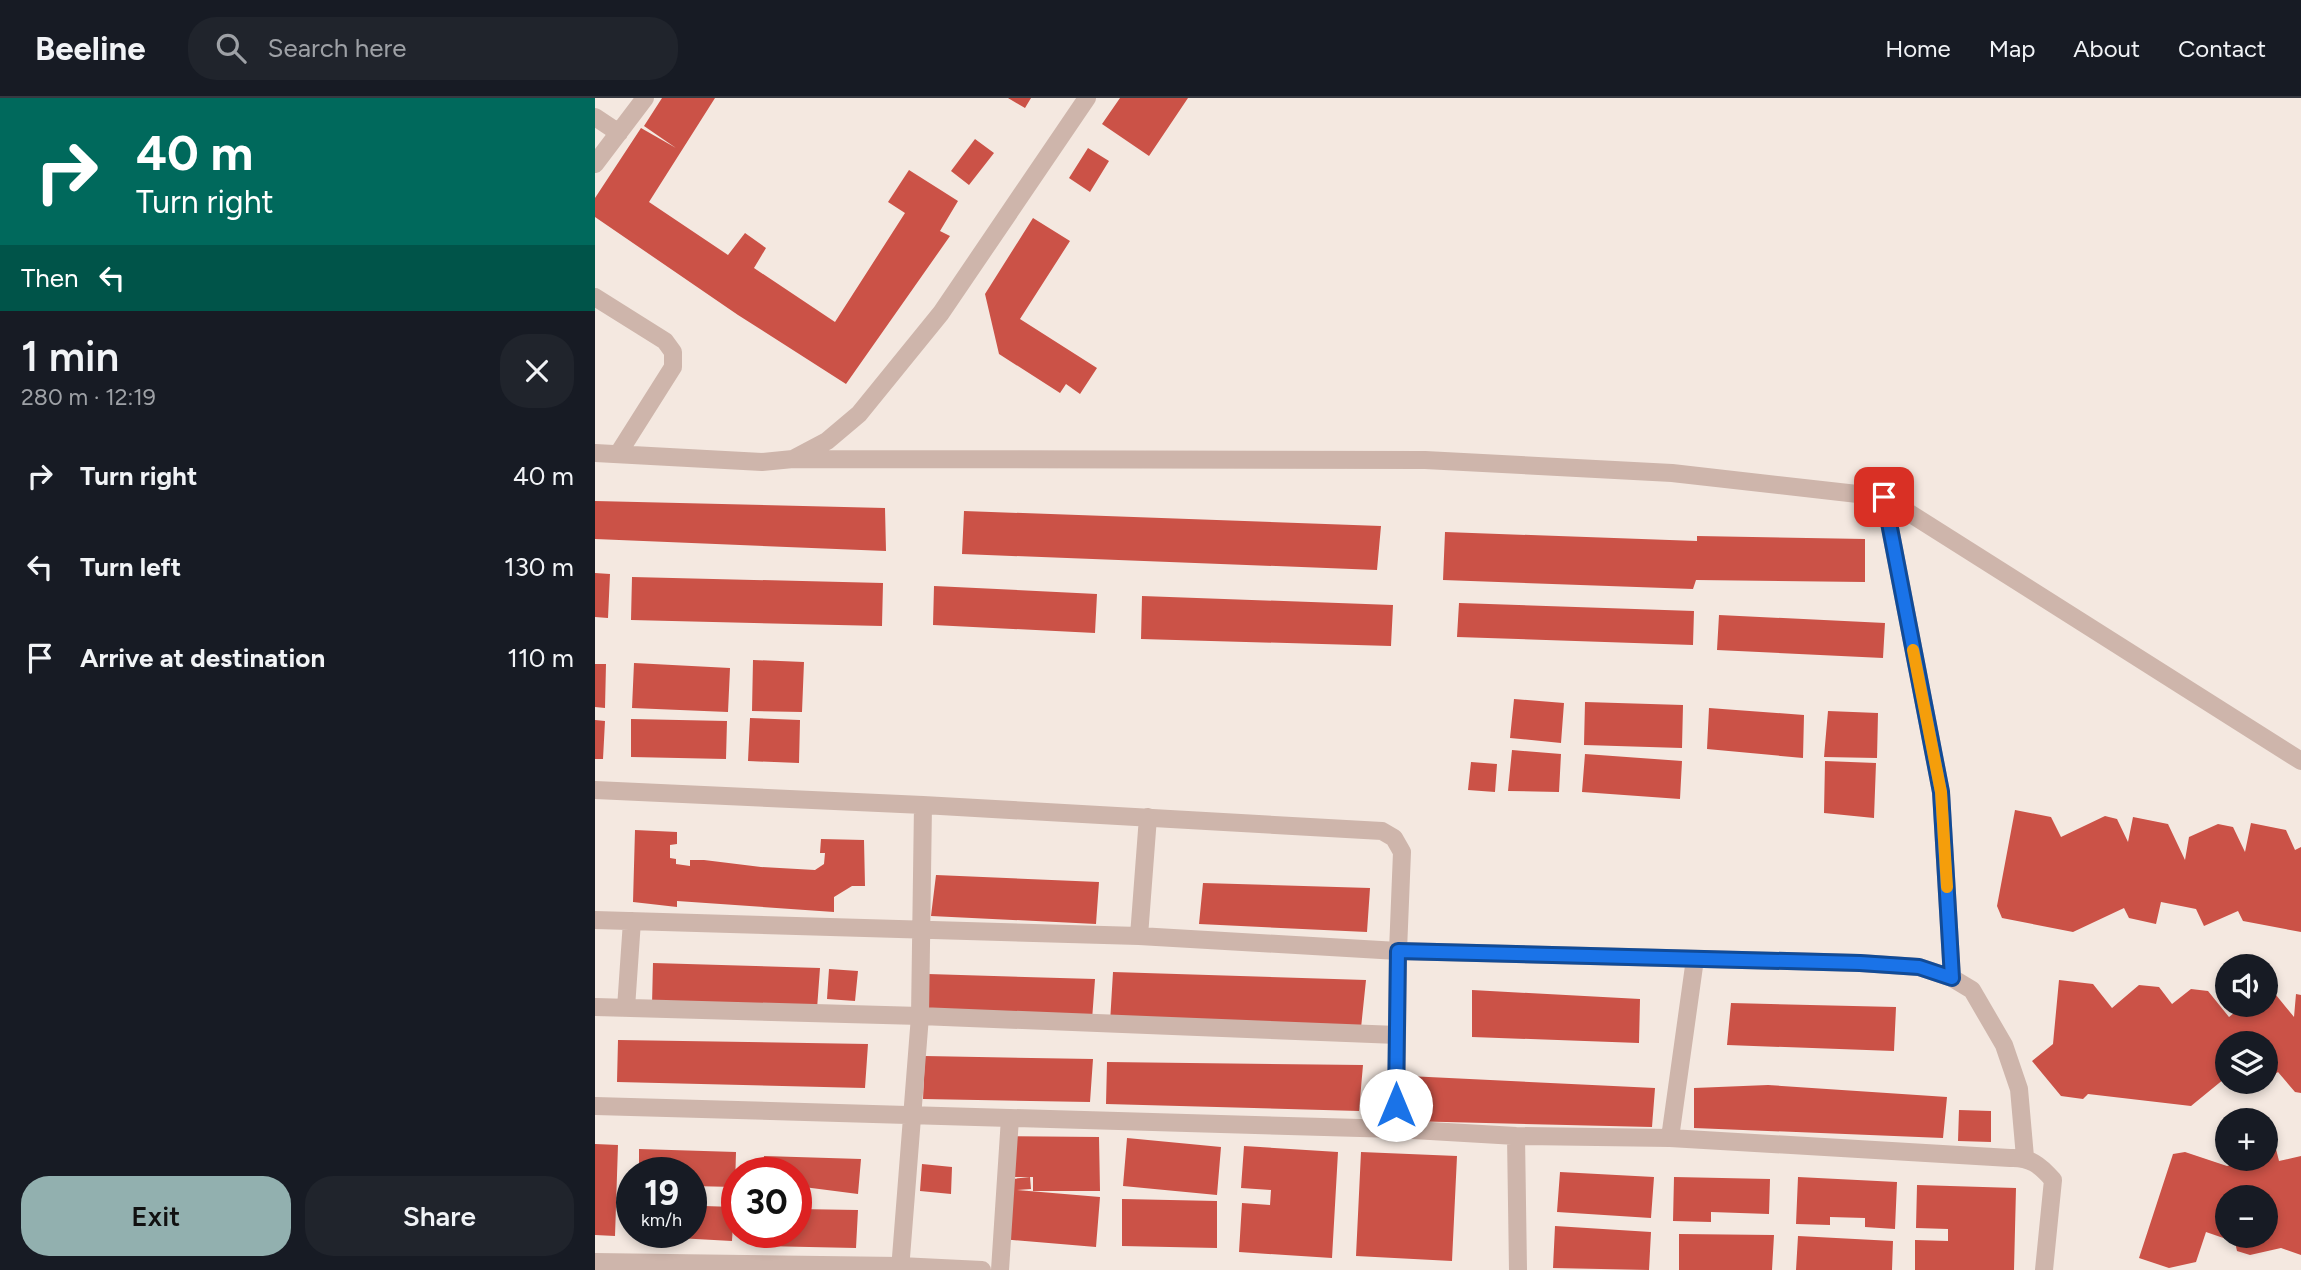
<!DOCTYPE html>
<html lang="en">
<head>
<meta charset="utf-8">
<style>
  :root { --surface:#171b24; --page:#20242c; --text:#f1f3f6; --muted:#9ea1a6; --line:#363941; --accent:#92b0af }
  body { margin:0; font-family:Figtree,sans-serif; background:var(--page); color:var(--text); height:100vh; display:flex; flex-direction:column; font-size:26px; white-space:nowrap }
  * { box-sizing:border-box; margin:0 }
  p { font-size:23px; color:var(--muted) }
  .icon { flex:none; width:38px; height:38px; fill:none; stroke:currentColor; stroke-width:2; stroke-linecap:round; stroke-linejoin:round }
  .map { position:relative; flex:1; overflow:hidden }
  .details { display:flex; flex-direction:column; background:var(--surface); width:595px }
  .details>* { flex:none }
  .banner { background:#00695c; color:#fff; overflow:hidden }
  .fabs { position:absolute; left:1620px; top:856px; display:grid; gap:14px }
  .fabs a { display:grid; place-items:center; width:63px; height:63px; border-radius:50%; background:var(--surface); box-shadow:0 4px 10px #0003; font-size:35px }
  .speed { position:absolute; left:21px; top:1059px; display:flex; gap:14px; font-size:35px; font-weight:700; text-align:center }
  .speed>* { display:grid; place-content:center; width:91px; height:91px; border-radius:50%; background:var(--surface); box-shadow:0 4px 10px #0003; line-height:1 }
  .speed small { font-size:18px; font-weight:400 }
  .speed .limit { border:10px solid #d22; background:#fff; color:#111 }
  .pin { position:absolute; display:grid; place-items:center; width:60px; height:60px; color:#fff; margin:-30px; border-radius:14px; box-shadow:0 4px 10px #0006 }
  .me { position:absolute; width:77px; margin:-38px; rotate:0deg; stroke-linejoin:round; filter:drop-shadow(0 0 5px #0008) }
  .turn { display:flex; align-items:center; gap:24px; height:147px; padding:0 21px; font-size:32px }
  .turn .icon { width:91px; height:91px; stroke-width:2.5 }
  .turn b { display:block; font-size:49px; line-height:60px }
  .then { display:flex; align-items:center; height:66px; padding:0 21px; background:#0003; gap:14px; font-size:26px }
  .round { display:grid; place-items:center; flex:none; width:74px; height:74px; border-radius:28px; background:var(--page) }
  .overview { display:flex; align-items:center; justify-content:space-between; height:119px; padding:0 21px }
  h1 { font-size:42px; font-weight:600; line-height:52px }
  .button { display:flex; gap:14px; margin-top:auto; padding:14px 21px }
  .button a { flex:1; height:80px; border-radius:28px; background:var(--accent); color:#111; font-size:28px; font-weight:600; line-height:80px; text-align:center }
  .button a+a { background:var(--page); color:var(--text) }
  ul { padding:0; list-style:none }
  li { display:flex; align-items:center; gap:21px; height:91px; padding:0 21px }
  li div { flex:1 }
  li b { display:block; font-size:26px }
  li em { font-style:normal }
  header { display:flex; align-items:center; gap:42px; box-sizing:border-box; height:98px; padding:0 35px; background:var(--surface); border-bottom:2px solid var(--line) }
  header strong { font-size:33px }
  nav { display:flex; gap:38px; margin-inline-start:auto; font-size:24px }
  .search { width:490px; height:63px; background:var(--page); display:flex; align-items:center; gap:18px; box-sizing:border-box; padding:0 24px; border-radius:28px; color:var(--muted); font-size:26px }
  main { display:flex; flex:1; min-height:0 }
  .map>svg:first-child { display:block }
  .building { fill:#cb5247; fill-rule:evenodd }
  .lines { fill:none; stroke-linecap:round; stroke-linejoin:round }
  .street { stroke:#ceb5ab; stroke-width:18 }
  .route-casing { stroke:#114b97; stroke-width:18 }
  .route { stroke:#1a73e8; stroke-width:12 }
  .slow { stroke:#f59e0b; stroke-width:12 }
</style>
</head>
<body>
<header>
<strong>Beeline</strong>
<div class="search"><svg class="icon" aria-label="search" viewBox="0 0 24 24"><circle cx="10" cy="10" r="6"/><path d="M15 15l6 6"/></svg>Search here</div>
<nav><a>Home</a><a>Map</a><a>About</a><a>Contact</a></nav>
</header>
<main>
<section class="details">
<div class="banner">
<div class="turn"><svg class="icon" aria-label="right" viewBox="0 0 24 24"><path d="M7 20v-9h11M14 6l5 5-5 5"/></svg><div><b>40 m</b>Turn right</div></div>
<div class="then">Then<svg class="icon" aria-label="left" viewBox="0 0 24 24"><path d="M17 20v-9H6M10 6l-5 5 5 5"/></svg></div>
</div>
<div class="overview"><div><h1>1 min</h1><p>280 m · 12:19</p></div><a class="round"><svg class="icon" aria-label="close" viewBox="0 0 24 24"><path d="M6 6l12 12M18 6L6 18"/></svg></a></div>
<ul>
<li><svg class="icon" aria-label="right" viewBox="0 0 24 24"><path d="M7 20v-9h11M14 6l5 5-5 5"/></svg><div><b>Turn right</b></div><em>40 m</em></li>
<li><svg class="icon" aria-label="left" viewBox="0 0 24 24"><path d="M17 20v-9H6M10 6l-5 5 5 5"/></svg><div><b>Turn left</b></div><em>130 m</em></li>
<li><svg class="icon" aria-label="arrive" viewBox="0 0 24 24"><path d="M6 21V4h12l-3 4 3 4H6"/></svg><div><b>Arrive at destination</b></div><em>110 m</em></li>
</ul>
<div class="button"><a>Exit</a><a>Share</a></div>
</section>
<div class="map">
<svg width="1706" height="1172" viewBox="0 0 1706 1172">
  <rect width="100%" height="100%" fill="#f4e8e0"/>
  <path class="building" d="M67,0h53l-66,104 79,53 17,-22 21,15 -12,20 81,54 70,-109 -17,-11 21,-32 49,31 -18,30 10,5 -104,148 -108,-69 -143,-98v-19l46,-70 35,20 -32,-22z
    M413,0h23l-6,10z
    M525,0h68l-39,58 -47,-32z
    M380,41l19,14 -25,32 -18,-14z
    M493,50l21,13 -19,31 -21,-14z
    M438,120l37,23 -50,78 77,49 -17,26 -14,-10 -6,9 -61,-39 -14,-60z
    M0,403l290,7 1,43 -291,-12z
    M369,413l417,15 -4,44 -415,-16z
    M850,434l252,9v-5l168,3v43l-169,-2 -3,9 -250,-9z
    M0,475l15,1 -2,44 -13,-1z
    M37,479l251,6 -1,43 -251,-6z
    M339,488l163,8 -2,39 -162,-8z
    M547,498l251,9 -2,41 -250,-7z
    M864,505l235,8 -1,34 -236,-8z
    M1124,517l166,8 -2,35 -166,-8z
    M158,562l51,2 -2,50 -50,-1z
    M39,565l96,5 -2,44 -96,-4z
    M0,566h11l-1,44 -10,-1z
    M919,601l50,4 -3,40 -51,-5z
    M990,604l98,3 -1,43 -98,-3z
    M1114,610l95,7 -1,43 -96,-9z
    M1233,613l50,2 -1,45 -53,-1z
    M155,620l50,2 -1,43 -51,-2z
    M36,621l96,2 -1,38 -95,-2z
    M0,622l10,1 -2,38h-8z
    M917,652l49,4 -2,38 -51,-1z
    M990,656l97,7 -2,38 -98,-7z
    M1230,663l51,2 -2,55 -50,-5z
    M876,664l26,2 -2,28 -27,-2z
    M1420,712l36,7 10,20 44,-21 12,3 11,23 5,-25 35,7 17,36 4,-23 29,-13 15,3 12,25 6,-29 35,7 9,20 6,-3v85l-58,-11 -5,-10 -34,15 -8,-17 -35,-7 -5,22 -27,-6 -5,-10 -51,24 -71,-14 -5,-12z
    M40,732l42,2v12l-7,1v13l6,1v5l14,2v-6h14l57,7 54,3 9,-6 1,-11h-5l1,-14 43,1 1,46h-13l-18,11v15l-157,-11v6l-44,-5z
    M341,777l163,7 -3,42 -165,-8z
    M608,785l167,5 -3,44 -168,-8z
    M58,865l167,5 -3,41 -165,-4z
    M234,871l29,2 -3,30 -28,-2z
    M518,874l253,8 -5,48 -251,-5z
    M333,876l167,5 -3,41 -165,-9z
    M1464,882l34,4 19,24 27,-23 20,2 13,17 19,-15 17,2 21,26 16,-13h21v-10l10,1 18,22 2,-23 5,1v98l-6,-1 -17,-20 -12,9v-38h-38v36h-4l-33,27 -103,-12 -5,5 -22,-3 -29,-35 21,-17z
    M877,892l168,9 -1,44 -167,-6z
    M1136,905l165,4 -2,44 -167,-6z
    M23,942l250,4 -3,44 -248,-6z
    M330,958l168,3 -3,43 -167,-3z
    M512,964l256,3 -4,46 -253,-7z
    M813,978l247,12 -3,39 -246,-6z
    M1173,987l179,12 -4,41 -249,-10v-40z
    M1364,1012l32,1v31l-33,-1z
    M408,1038l96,1 1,54h-67v-14h-30z
    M532,1040l94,9 -4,48 -94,-9z
    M0,1046l23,1 -3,91 -20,-1z
    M649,1048l94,6 -6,106 -93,-6 3,-49 28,2 1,-15 -30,-2z
    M44,1051l97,3 -1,35 -44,-1v-14h-52z
    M1681,1051l3,12 22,-5v99l-20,-7 -31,7 -13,-4 -2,-9 -29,-10 -10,30 -27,6 -30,-10 34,-104 12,-2 42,14 15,-3 1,-5h23v-6zM1633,1099h38v39h-38z
    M766,1054l96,4 -5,105 -96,-5z
    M169,1058l97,3 -3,35 -62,-8v-14h-34z
    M327,1066l30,3 -1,27 -31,-3z
    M965,1074l94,5 -3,41 -94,-6z
    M435,1079l1,12 -14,1 83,7 -4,50 -95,-8 3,-59z
    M1079,1079l96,2 -1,35 -58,-2v10l-38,-1z
    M1203,1079l99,5 -2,47 -30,-2v-9l-35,-1v8l-34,-1z
    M1322,1087l99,3 -2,82h-99v-30l33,1v-12l-32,-1z
    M96,1096l14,1 -1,11 30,1 -2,34 -91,-5v-4h50z
    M527,1101l95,2v47l-95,-2z
    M201,1111l62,1 -2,38 -94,-2 1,-14h33z
    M960,1128l96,6 -2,38 -96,-2z
    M1084,1136l95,1 -2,35h-93z
    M1203,1138l95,5 -1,29h-96z"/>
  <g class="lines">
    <path class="street" d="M0,19l24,16
      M0,66l50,-66
      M0,199l70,44 8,11v15l-55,87
      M0,355l167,9 31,-3 34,-18 32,-27 82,-101 146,-215
      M198,361l632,1 247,13 212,24 417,264
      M1289,399l57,295 11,186
      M0,692l328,15 459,26 12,7 8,14 -4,99 -2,178
      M0,822l544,16 259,15 462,12 59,4 33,11 20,12 32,55 15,44 6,68
      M544,838l9,-119
      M0,909l325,9 477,19
      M31,910l6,-87
      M0,1008l801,23 120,7 154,2 340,20c20,-1 30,7 43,22l-9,90
      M921,1038l2,134
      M1075,1040l25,-179
      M0,1164l305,4 82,4
      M305,1172l20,-254 3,-211
      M405,1172l10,-152"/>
  </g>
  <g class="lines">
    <g class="route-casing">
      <path id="route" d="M801,1007l2,-154 462,12 59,4 33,11 -11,-186 -57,-295"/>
    </g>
    <use href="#route" class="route"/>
    <path class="slow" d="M1318,552l28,142 6,95"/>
  </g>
</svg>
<div class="fabs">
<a><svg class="icon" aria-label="sound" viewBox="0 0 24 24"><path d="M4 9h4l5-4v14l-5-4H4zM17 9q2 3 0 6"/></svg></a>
<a><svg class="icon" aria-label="layers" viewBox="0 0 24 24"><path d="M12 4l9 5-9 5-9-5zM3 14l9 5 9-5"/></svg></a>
<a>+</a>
<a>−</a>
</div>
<div class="speed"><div>19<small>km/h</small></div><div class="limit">30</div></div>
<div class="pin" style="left:1289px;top:399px;background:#d93025"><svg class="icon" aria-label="arrive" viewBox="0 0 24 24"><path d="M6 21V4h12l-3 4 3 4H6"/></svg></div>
<svg class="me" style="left:801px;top:1007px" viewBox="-20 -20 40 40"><circle r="19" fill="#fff"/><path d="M0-13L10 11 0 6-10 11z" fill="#1a73e8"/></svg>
</div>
</main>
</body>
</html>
